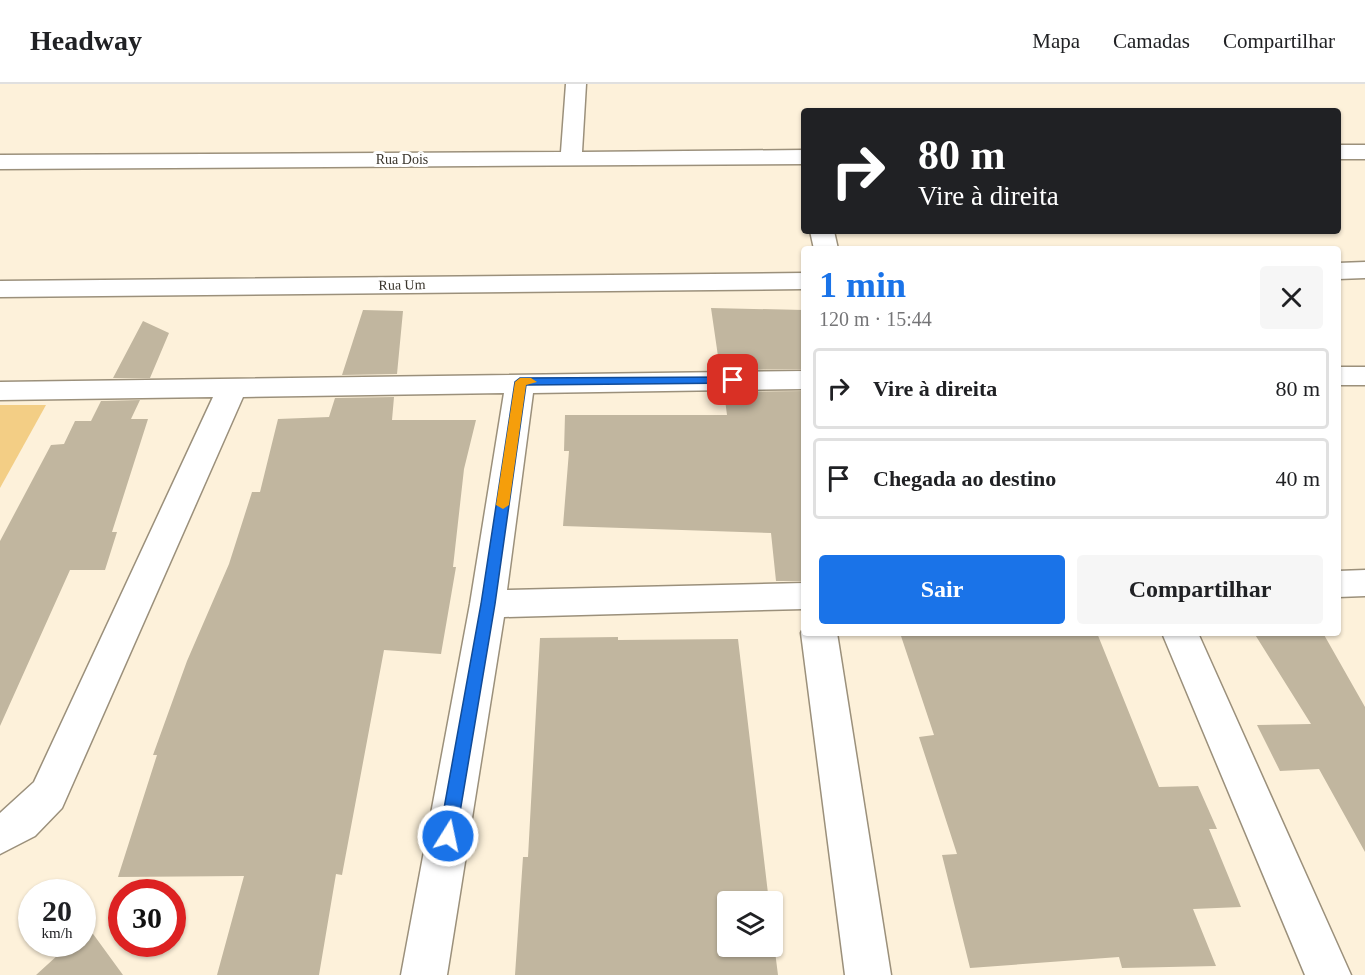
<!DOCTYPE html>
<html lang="pt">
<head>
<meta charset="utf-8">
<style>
  :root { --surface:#fff; --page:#f6f6f6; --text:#202124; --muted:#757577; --line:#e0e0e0; --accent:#1a73e8 }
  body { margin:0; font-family:Georgia,serif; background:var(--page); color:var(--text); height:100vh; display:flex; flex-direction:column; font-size:22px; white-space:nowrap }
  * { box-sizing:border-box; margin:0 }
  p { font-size:20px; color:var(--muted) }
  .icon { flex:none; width:33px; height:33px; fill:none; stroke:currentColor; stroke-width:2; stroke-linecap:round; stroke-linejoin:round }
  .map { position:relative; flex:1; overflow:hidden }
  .drawer { position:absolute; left:801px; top:162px; width:540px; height:390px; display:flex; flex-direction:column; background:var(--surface); border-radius:6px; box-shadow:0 2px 4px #0004 }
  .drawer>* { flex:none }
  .top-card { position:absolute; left:801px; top:24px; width:540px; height:126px; border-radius:6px; box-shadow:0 2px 4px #0004; background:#202124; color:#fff; overflow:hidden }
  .controls { position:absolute; left:717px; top:807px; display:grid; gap:12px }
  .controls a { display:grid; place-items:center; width:66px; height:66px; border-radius:6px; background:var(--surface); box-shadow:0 2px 4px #0004; font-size:30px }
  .speed { position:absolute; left:18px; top:795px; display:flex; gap:12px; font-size:30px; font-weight:700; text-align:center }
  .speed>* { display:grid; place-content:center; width:78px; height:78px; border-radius:50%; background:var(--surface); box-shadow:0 2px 4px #0004; line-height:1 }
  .speed small { font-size:15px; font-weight:400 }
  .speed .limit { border:9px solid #d22; background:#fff; color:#111 }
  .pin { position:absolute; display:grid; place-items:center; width:51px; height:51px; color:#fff; margin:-26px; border-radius:12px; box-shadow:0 3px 9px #0006 }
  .me { position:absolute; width:66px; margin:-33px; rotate:10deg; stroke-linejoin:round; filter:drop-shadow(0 0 4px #0008) }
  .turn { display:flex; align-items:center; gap:21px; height:126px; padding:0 18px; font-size:27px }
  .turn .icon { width:78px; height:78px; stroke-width:2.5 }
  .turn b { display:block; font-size:42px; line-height:51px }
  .round { display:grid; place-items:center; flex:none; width:63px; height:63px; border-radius:6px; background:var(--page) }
  .headline { display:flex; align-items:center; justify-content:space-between; height:102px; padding:0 18px }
  h1 { font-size:36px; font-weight:700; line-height:45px; color:var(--accent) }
  .cta { display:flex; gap:12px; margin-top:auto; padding:12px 18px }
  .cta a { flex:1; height:69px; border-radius:6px; background:var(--accent); color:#fff; font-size:24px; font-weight:700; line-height:69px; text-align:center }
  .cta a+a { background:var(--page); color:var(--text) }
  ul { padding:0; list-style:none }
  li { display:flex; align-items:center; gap:18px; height:81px; margin:0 12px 9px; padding:0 6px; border:3px solid var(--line); border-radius:6px }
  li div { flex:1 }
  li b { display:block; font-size:22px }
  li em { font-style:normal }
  header { display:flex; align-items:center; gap:36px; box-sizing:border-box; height:84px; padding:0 30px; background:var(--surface); border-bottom:2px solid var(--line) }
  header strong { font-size:28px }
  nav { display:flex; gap:33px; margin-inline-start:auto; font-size:21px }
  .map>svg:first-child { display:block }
  .green { fill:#f3ce85 }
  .building { fill:#c1b69f }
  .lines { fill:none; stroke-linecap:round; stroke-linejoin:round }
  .minor-casing { stroke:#9b907b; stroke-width:3 }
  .minor { fill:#fff; fill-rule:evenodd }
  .route { fill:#1a73e8; stroke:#114b97; stroke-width:1.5 }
  .slow { fill:#f59e0b }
  .labels { text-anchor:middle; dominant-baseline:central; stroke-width:6; stroke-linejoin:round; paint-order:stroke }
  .far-street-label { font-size:14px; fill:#39342b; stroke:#fff }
</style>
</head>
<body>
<header>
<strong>Headway</strong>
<nav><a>Mapa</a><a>Camadas</a><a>Compartilhar</a></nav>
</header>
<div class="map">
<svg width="1365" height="891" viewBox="0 0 1365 891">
  <rect width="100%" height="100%" fill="#fdf1da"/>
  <path class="green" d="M0,321h46l-46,83z"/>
  <path class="building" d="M711,224l93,2v59l-84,1z
    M363,226l40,1 -6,63 -55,1z
    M143,237l26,12 -19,45h-37z
    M804,307v190h-28l-5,-48 -208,-7 6,-75h-5l1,-36h162l-3,-23z
    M394,313l-2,23h84l-12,49 -11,98h3l-15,87 -57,-4 -42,225 -6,-1 -17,101h-102l27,-99 -126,1 39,-122h-4l34,-94 42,-97 23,-72h8l18,-73 51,-2 6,-19z
    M140,316l-9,19h17l-36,113h5l-12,38h-35l-70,156v-185l51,-96 13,-1 11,-23h16l10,-20z
    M900,549h197l62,154 39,-1 19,43h-8l32,78 -48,2 23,57 -94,2 -3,-11 -149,11 -28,-113 15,-1 -38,-117 15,-2z
    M1254,549h69l42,74v145l-46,-83 -39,2 -23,-46 54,-1z
    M618,553v3l120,-1 31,263h-41v44h44v-18l6,47h-263l8,-118h5l12,-219z
    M88,843l35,48h-87l34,-31h12v-12z"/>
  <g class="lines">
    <g class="minor-casing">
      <path id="minor" d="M566,0h20l-4,68 222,-2v14l-804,5v-14l561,-3z
        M1338,61h27v14h-27z
        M810,147h24l4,18h-24z
        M1365,178v16l-27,1v-16z
        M804,189v16l-804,8v-16z
        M1338,283h27v18h-27z
        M804,287v18l-271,4 -26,197 297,-7v26l-300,8 -57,358h-46l69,-371 34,-211 -261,4 -181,411 -27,28 -35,18v-41l34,-31 179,-385 -213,3v-18z
        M1365,486v26l-27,1v-26z
        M804,543v6h33l54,342h-46l-44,-342z
        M1162,549h36l153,342h-46z"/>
    </g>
    <use href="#minor" class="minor"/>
  </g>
  <path class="route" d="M733,293l4,1v5l-211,2 -31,219 -39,232 -2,6 -6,2 -6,-2 -3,-6 42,-232 34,-222 5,-4z"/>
  <path class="slow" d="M520,294h11l6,4 -11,3 -17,120 -6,4 -7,-4 19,-123z"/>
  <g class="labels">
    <g class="far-street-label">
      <text x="402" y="75">Rua Dois</text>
      <text transform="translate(402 201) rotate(-1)">Rua Um</text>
    </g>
  </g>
</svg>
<div class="controls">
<a><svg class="icon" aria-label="layers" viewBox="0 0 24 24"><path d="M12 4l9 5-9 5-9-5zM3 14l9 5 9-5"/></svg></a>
</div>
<div class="speed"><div>20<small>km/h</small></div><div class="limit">30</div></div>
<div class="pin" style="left:733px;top:296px;background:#d93025"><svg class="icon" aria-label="arrive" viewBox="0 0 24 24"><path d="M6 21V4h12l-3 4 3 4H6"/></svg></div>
<svg class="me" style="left:448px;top:752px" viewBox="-20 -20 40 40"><circle r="17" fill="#1a73e8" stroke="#fff" stroke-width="3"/><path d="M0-11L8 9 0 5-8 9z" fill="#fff"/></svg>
<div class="top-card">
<div class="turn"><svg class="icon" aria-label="right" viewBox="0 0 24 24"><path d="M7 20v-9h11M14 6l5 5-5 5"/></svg><div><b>80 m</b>Vire à direita</div></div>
</div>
<section class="drawer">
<div class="headline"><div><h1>1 min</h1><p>120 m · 15:44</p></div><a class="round"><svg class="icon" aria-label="close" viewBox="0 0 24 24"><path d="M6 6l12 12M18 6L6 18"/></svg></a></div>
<ul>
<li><svg class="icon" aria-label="right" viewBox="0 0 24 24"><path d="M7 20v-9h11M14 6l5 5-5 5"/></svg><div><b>Vire à direita</b></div><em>80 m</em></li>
<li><svg class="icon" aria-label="arrive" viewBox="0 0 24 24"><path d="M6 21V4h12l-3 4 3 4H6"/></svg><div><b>Chegada ao destino</b></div><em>40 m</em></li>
</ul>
<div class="cta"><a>Sair</a><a>Compartilhar</a></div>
</section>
</div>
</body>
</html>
